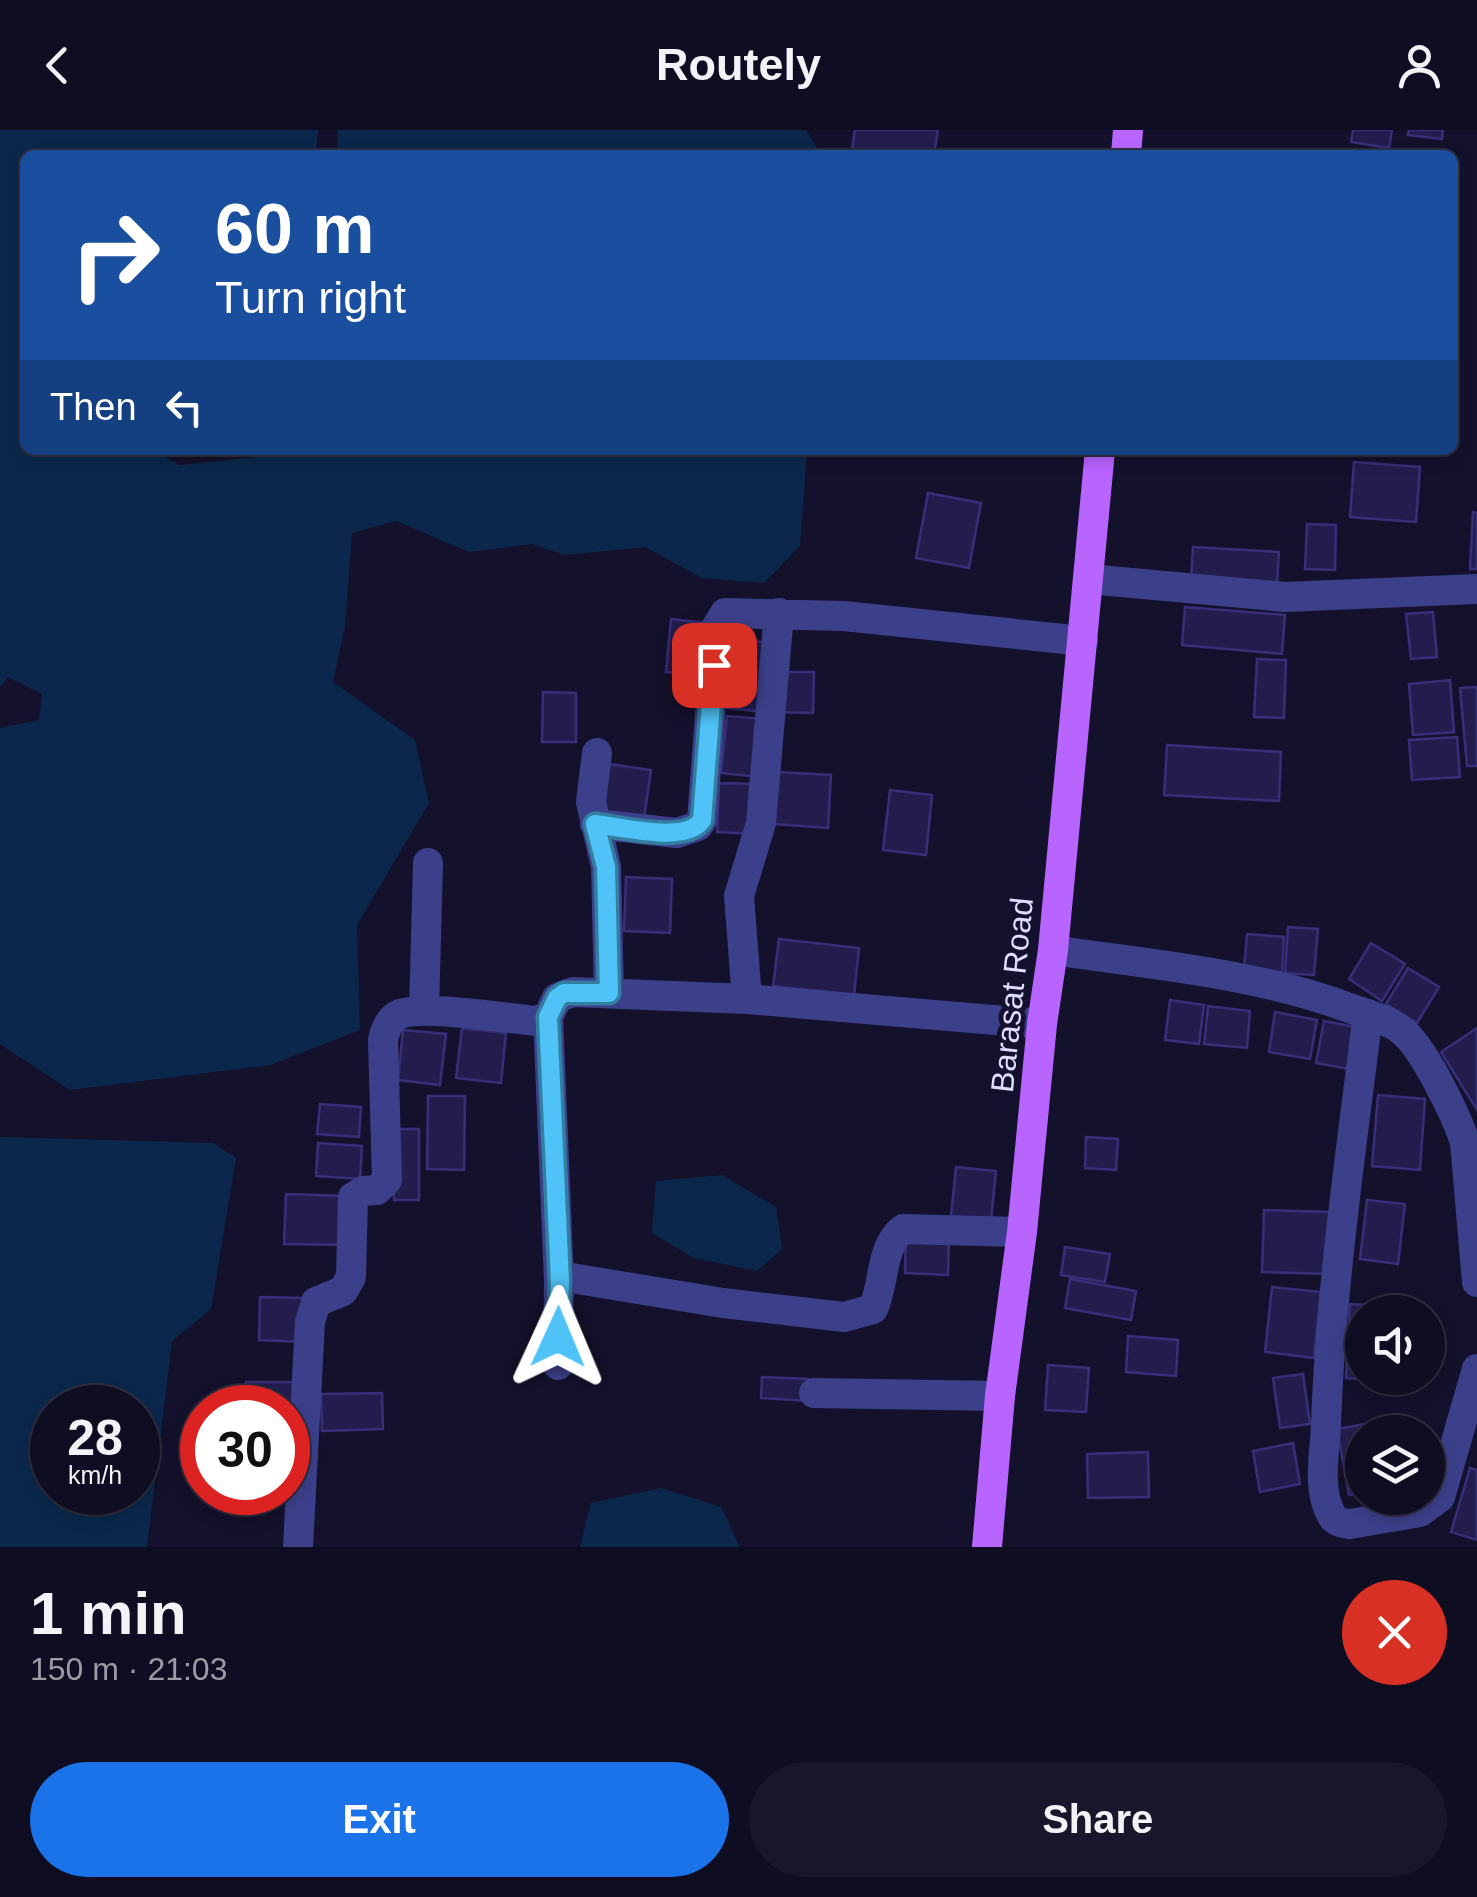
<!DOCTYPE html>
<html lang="en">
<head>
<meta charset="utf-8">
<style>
  :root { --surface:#0f0d21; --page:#18162a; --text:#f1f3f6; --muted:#9b9ca5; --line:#2f2d3f; --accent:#1a73e8 }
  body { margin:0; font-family:Arial,sans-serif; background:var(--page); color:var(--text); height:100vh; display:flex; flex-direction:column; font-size:38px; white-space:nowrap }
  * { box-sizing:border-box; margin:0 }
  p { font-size:32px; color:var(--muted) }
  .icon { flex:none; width:55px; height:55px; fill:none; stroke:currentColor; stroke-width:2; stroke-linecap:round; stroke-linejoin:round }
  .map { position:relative; height:1417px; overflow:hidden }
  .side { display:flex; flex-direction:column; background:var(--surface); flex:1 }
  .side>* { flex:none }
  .guide { position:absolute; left:20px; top:20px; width:1438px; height:305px; border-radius:15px; box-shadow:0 5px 15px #0003,0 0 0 2px var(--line); background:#1a4fa0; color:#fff; overflow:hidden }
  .controls { position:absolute; left:1345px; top:1165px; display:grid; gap:20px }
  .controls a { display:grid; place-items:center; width:100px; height:100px; border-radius:50%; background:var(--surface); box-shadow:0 5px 15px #0003,0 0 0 2px var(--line); font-size:50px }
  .speed { position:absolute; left:30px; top:1255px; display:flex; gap:20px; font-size:50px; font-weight:700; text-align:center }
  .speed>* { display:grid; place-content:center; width:130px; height:130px; border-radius:50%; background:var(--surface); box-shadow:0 5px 15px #0003,0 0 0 2px var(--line); line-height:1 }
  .speed small { font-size:25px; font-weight:400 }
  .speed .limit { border:15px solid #d22; background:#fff; color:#111 }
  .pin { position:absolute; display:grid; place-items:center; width:85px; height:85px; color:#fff; margin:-42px; border-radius:20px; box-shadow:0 5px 15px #0006 }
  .me { position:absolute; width:110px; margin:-55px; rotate:1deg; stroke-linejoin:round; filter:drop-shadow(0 0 8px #0008) }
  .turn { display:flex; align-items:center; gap:35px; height:210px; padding:0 30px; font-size:45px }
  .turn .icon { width:130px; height:130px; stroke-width:2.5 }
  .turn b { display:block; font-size:70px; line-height:85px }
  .then { display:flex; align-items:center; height:95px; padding:0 30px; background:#0003; gap:20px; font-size:38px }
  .round { display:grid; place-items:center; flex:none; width:105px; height:105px; border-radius:52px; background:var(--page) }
  .headline { display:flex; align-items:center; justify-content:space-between; height:170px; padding:0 30px }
  h1 { font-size:60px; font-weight:700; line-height:75px }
  .action { display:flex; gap:20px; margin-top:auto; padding:20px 30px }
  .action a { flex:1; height:115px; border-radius:60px; background:var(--accent); color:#fff; font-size:40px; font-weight:700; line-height:115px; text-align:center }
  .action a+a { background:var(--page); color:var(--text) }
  header { display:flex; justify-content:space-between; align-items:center; height:130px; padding:0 30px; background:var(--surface); font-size:45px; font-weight:700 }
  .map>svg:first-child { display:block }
  .water { fill:#0b284c; fill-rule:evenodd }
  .building { fill:#231d4e; stroke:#382f7a; stroke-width:2.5 }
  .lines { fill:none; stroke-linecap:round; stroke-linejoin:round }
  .street { stroke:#3c408b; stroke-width:30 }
  .primary { stroke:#b864ff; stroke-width:30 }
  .route-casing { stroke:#337fa1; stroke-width:25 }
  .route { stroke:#4fc3f7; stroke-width:18 }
  .labels { text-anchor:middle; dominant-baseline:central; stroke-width:10; stroke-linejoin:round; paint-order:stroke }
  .street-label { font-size:32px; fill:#deddff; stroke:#14112c }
</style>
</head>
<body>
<header><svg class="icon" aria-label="back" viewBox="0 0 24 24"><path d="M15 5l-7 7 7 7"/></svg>Routely<svg class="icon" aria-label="person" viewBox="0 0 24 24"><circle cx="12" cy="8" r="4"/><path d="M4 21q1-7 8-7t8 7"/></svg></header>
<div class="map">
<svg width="1477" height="1417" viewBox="0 0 1477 1417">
  <rect width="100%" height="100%" fill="#14112c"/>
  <path class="water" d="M0,0h318l-2,25h-291v295h127l28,15 76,-8 3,-7h548l-7,96 -36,37 -62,-5 -57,-31 -81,8 -32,-11 -63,8 -73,-31 -44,12 -7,93 -12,56 82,58 14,63 -72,122 3,105 -90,35 -200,25 -70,-46v-316l39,-8 3,-26 -34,-17 -8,10z
    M338,0h468l15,25h-484z
    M0,1007l213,6 23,15 -25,151 -39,32 -25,206h-147zM52,1278h86v84h-86z
    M722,1045l54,32 6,42 -25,22 -63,-13 -42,-25 4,-52z
    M661,1358l60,19 19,40h-160l11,-44z"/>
  <path class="building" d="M855,0h83l-4,25h-83z
    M1353,0h39l-3,18 -38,-6z
    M1409,0h34l-1,9 -34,-4z
    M1354,332l66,5 -4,55 -66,-5z
    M928,363l53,10 -12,65 -53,-10z
    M1473,382l4,1v56h-7z
    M1307,394l29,1 -1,45 -30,-1z
    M1193,417l86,5 -2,32 -86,-6z
    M1185,477l100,8 -3,39 -100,-9z
    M1433,482l4,45 -26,2 -5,-45z
    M671,489l36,4 -5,52 -36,-3z
    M732,509l39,4 -6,69 -39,-4z
    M1257,529l29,1 -2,58 -30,-1z
    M776,542h38l-1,41 -38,-1z
    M1450,550l4,52 -41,3 -4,-51z
    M1477,557v79h-10l-7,-78z
    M543,562l33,1v49h-34z
    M727,586l38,3 -6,58 -38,-4z
    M1457,607l3,40 -48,3 -3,-40z
    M1167,615l114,7 -2,49 -115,-6z
    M609,634l42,6 -8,55 -42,-6z
    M777,642l54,3 -3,53 -54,-4z
    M719,653l36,1 -3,50 -35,-2z
    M890,660l42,5 -6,60 -43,-5z
    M626,747l46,2 -2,54 -46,-2z
    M1288,797l30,2 -4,46 -29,-2z
    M1247,804l37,3 -2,35 -38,-3z
    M779,809l80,9 -5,47 -81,-9z
    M1371,813l34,21 -23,37 -33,-22z
    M1408,838l31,19 -22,36 -31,-19z
    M1170,870l34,5 -5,39 -34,-4z
    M1208,876l42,5 -3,37 -43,-4z
    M1275,882l42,8 -7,39 -41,-7z
    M1324,891l32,6 -8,42 -32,-6z
    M462,898l44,5 -5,50 -45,-5z
    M1477,898v82l-36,-58z
    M403,900l43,4 -6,51 -42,-5z
    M1378,965l47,4 -5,71 -48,-4z
    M428,966h37l-1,74 -37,-1z
    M320,974l41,3 -2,30 -42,-3z
    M394,999h25v71h-25z
    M1086,1007l32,2 -2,31 -31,-2z
    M318,1013l44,3 -2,33 -44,-3z
    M956,1037l40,4 -5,49 -40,-4z
    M286,1064l60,2 -1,49 -61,-1z
    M1367,1070l38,4 -7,60 -38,-5z
    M1264,1080l67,2 -1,62 -68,-2z
    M906,1102l43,2 -1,41 -43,-2z
    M1065,1117l45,7 -5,28 -44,-7z
    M1070,1149l66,12 -5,29 -66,-12z
    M1272,1157l49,5 -7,66 -49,-6z
    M260,1167l45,1 -2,44 -44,-2z
    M1350,1174l51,3v5h-39v66h36l-1,4 -51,-4z
    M1128,1206l50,4 -2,36 -50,-4z
    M1048,1235l41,3 -3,44 -41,-2z
    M1303,1244l7,50 -30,4 -7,-50z
    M762,1247l46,2 -1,22 -46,-3z
    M246,1252h48v34h-6v-8h-42z
    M382,1263l1,36 -61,2 -1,-37z
    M1376,1292l2,10h-16v61l-13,2 -12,-66z
    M1293,1313l7,41 -40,8 -7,-41z
    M1148,1322l1,45 -61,1 -1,-44z
    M1470,1338l7,2v70l-26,-8z"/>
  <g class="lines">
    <path class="street" d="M1088,449l197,18 192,-8
      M597,623l-6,49 15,65 3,126
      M595,694l82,9 21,-7 4,-6 15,-194 8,-13 119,3 239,25
      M1053,820c100,15 204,23 299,59 17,6 35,10 49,21 22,16 55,85 64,112l12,140
      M747,869l-8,-103 22,-73 18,-210
      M424,881l4,-148
      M1368,884c-17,137 -37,272 -42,410 -1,27 -9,65 5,90 4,8 10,9 19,10l70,-12 20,-15 37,-128
      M548,887l11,264 -1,84
      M559,1146l164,27 121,14 29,-8c12,-26 7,-62 30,-80l119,3
      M814,1263l186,3
      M298,1417l12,-225 6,-20 27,-11 8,-14 2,-80 10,-6 14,-1 10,-10 -4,-140c2,-10 7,-22 17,-26 26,-9 105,4 136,7l12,-4 9,-19 16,-6 174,7 295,25"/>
    <path class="primary" d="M1126,25l2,-25
      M987,1417l13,-151 22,-164 20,-208 11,-74 47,-500"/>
  </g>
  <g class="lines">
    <g class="route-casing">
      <path id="route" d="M558,1207l2,-55 -12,-265 9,-19 7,-5h45l-3,-126 -11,-43c26,3 92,20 107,-4l12,-155"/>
    </g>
    <use href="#route" class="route"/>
  </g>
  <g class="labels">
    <g class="street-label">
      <text transform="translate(1012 865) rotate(-84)">Barasat Road</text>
    </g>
  </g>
</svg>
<div class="controls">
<a><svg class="icon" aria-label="sound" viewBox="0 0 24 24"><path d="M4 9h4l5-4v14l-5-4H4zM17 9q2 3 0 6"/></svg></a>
<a><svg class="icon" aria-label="layers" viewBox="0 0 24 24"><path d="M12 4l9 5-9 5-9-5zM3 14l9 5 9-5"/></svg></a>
</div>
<div class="speed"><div>28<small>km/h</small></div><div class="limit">30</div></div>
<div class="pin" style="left:714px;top:535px;background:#d93025"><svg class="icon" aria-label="arrive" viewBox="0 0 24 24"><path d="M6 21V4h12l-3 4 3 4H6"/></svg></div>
<svg class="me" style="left:558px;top:1207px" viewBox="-20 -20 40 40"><path d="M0-17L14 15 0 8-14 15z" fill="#4fc3f7" stroke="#fff" stroke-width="4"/></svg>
<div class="guide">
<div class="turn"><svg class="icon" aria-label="right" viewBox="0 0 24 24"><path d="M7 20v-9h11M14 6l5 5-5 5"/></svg><div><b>60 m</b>Turn right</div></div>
<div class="then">Then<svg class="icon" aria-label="left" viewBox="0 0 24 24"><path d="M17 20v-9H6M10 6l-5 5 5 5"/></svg></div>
</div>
</div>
<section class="side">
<div class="headline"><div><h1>1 min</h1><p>150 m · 21:03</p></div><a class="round" style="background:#d93025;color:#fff"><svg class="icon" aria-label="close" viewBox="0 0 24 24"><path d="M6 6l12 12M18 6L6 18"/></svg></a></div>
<div class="action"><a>Exit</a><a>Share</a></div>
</section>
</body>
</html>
